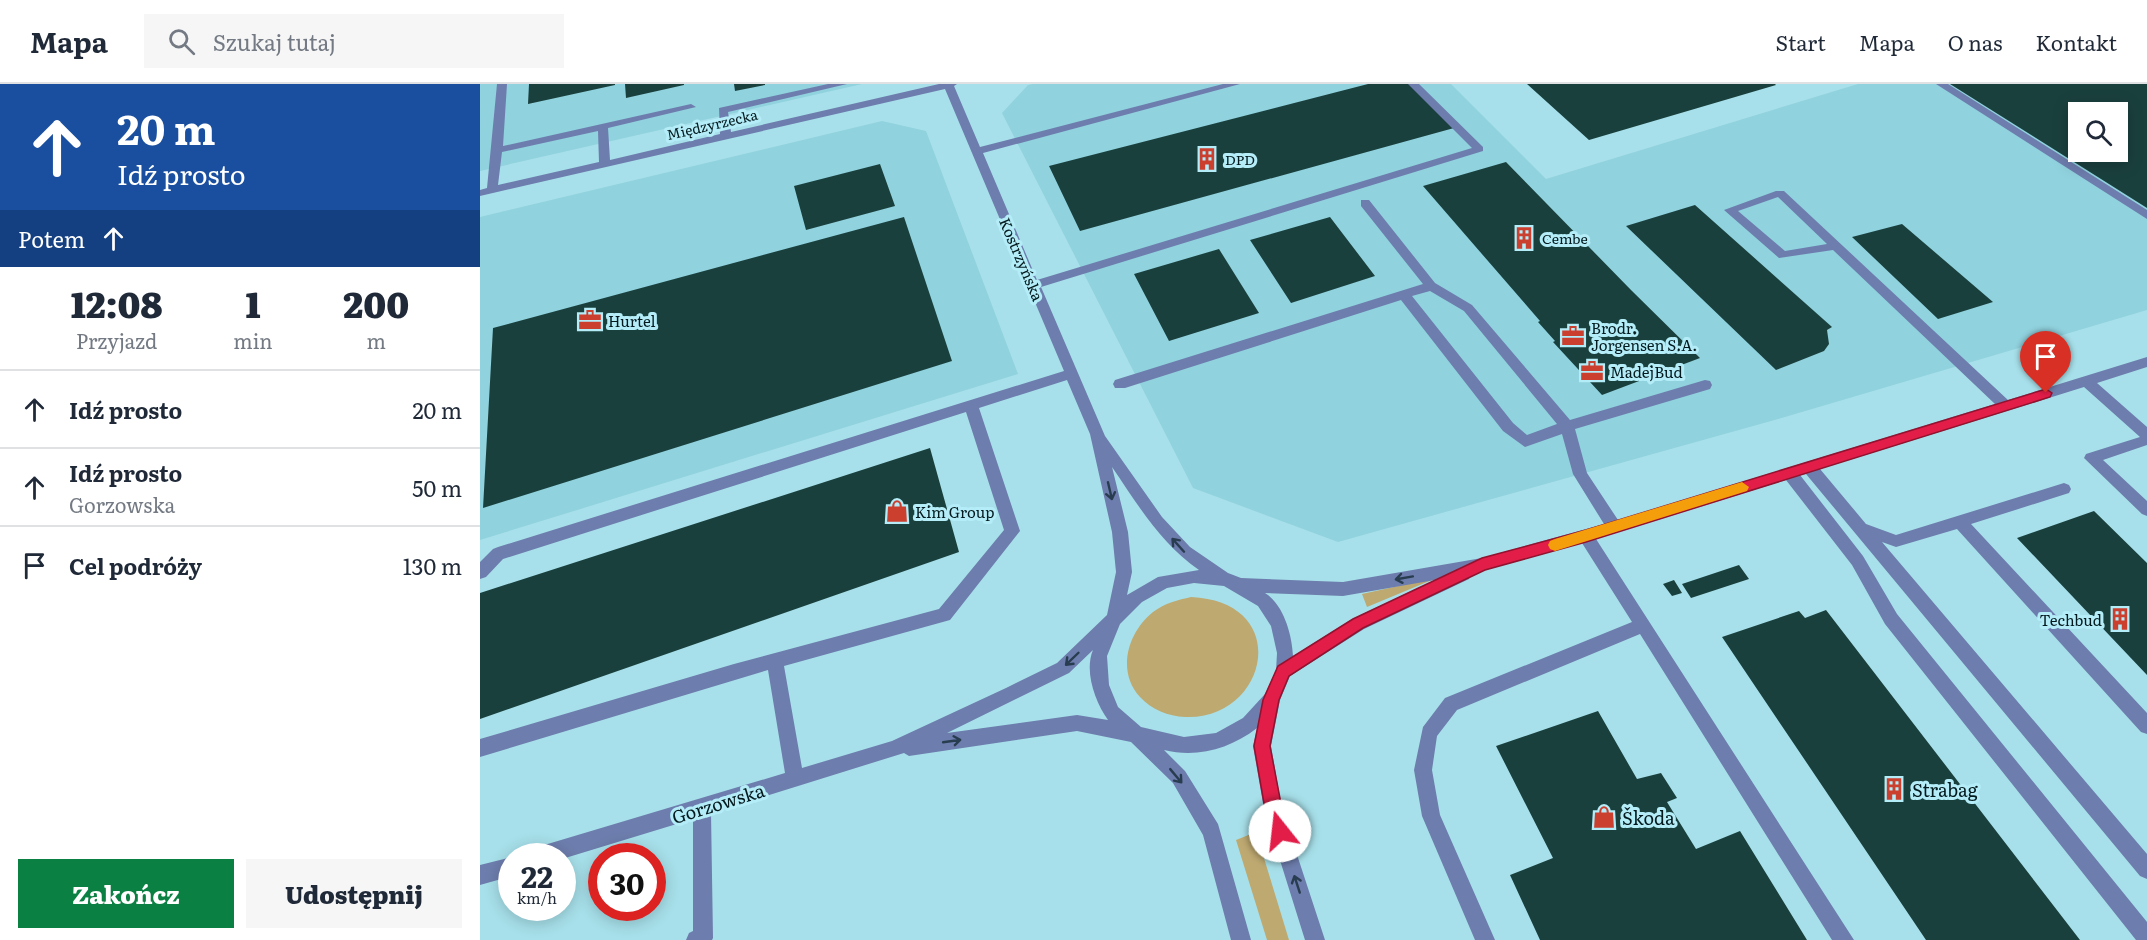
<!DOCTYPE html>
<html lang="pl">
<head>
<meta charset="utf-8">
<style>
  :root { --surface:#fff; --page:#f6f6f7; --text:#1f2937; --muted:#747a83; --line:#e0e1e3; --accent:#0b8043 }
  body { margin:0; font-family:Literata,serif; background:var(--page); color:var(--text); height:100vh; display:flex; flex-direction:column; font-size:22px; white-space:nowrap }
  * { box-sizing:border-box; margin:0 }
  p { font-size:20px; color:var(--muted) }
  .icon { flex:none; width:33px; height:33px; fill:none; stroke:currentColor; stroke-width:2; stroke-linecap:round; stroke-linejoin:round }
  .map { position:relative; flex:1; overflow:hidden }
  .side { display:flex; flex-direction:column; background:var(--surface); width:480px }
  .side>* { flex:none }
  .guide { background:#1a4fa0; color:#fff; overflow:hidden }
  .fabs { position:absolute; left:1588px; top:18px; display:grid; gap:12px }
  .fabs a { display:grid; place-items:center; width:60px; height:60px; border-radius:0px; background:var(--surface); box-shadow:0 3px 15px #0003; font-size:30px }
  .speed { position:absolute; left:18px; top:759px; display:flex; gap:12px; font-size:30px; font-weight:700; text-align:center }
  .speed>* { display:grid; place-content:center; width:78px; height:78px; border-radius:50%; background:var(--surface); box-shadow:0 3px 15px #0003; line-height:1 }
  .speed small { font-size:15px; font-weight:400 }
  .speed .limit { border:9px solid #d22; background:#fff; color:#111 }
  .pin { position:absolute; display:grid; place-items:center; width:51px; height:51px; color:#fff; margin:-62px -26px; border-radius:50% 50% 50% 0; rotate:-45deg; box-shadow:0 0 6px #0007 }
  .pin .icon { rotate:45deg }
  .me { position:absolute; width:66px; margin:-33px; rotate:344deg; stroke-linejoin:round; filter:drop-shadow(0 0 4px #0008) }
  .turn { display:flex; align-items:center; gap:21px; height:126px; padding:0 18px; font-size:27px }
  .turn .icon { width:78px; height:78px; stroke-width:2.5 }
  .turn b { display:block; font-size:42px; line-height:51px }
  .then { display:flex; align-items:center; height:57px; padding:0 18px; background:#0003; gap:12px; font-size:22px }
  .eta { display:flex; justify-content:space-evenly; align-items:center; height:102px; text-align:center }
  .eta b { font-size:36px; font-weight:800; line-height:42px }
  .action { display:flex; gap:12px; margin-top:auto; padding:12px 18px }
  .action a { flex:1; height:69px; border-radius:0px; background:var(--accent); color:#fff; font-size:24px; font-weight:800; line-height:69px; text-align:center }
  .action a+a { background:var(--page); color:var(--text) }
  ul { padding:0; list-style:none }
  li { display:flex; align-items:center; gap:18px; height:78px; padding:0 18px; border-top:2px solid var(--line) }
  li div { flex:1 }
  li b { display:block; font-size:22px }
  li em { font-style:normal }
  header { display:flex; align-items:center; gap:36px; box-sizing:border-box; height:84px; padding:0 30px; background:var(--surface); border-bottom:2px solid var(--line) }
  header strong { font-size:28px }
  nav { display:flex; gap:33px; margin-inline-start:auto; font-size:21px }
  .search { width:420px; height:54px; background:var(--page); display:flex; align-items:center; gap:15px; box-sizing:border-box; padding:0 21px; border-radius:0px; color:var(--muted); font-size:22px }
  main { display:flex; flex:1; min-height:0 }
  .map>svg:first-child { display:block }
  .built { fill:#90d2de; fill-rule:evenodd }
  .green { fill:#bea971 }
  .building { fill:#1a403e; fill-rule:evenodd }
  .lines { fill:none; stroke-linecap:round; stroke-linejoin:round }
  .minor { fill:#6d7dad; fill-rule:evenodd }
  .oneway { stroke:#293d50 }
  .route { fill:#e11d48; stroke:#92132f; stroke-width:1.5 }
  .slow { fill:#f59e0b }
  .labels { text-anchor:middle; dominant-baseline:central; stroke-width:6; stroke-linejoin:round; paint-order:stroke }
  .far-street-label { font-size:14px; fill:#041a1e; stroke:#b4edf8 }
  .far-poi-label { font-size:14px; fill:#041a1e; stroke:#b4edf8; text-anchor:start }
  .street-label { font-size:15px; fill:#041a1e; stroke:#b4edf8 }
  .poi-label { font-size:15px; fill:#041a1e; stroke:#b4edf8; text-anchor:start }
  .near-poi-label { font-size:18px; fill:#041a1e; stroke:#b4edf8; text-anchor:start }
  .near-street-label { font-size:18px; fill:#041a1e; stroke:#b4edf8 }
</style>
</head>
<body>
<header>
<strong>Mapa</strong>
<div class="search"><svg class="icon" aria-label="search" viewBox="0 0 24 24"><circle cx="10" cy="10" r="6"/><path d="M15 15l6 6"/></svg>Szukaj tutaj</div>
<nav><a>Start</a><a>Mapa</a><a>O nas</a><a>Kontakt</a></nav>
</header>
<main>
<section class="side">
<div class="guide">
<div class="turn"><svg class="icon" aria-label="ahead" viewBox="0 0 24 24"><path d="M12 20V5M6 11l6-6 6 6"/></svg><div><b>20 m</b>Idź prosto</div></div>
<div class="then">Potem<svg class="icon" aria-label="ahead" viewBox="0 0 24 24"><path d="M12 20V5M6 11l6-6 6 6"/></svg></div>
</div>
<div class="eta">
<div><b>12:08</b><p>Przyjazd</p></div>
<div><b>1</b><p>min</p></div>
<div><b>200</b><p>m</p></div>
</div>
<ul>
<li><svg class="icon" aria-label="ahead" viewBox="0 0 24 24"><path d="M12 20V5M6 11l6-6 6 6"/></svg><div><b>Idź prosto</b></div><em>20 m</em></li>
<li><svg class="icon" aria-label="ahead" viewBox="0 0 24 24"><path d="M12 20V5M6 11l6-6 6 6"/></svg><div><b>Idź prosto</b><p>Gorzowska</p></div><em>50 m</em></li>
<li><svg class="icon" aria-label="arrive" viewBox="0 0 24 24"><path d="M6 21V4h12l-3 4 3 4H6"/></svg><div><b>Cel podróży</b></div><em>130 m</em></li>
</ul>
<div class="action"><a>Zakończ</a><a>Udostępnij</a></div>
</section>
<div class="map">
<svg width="1667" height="856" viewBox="0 0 1667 856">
  <rect width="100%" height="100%" fill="#a7e0ea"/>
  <path class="built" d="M0,0h382l-382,87z
    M553,0h418l95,95 312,-95h289v226l-362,107 -447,125 -145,-54 -191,-375 26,-28zM1599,28h39v40h-39z
    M402,37l44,10 92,243 -538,166v-323z"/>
  <path class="green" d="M959,493l-72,30 -5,-13z
    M711,513c104,5 76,124 -6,120 -17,-1 -33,-7 -45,-20 -24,-26 -12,-65 13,-85 12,-9 25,-12 38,-15z
    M776,748l33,108h-22l-31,-100z"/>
  <path class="building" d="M49,0h86v1l-87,19z
    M145,0h59v1l-58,13z
    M254,0h31v1l-30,6z
    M888,0h44l42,44 -374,103 -31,-65z
    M1047,0h248l1,1 -187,55z
    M1470,0h197v124zM1599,28h39v40h-39z
    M1026,78l125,128 69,68 -98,37 -49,-53 2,-1 -17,-19 2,-1 -117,-135z
    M400,80l15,42 -89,24 -12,-44z
    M1215,121l137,122 -5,3 2,14 -5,7 -48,19 -150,-144z
    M424,133l48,144 -469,147 10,-180z
    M850,133l45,59 -84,27 -41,-63z
    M1422,140l91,78 -55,17 -86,-82z
    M739,165l40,64 -90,28 -35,-67z
    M450,364l29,104 -479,167v-126z
    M1614,427l53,52v112l-130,-137z
    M1259,481l10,14 -58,19 -9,-14z
    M1194,496l8,13 -10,3 -9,-12z
    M1346,526l254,330h-154l-204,-303 77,-26 6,7z
    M1118,627l39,68 24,-6 16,25 -10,4 29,47 44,-18 67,109h-267l-30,-65 43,-17 -57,-112z"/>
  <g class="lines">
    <path class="minor" d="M17,0h10l-4,62 188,-42 5,3 -88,21 2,32 110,-26 -1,-26 109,-24h19l-119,28 3,20 208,-48h18l-3,2 26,61 243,-63h17l-257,69 54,127 435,-132 -64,-64h11l64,63v4l-442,136 64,149 57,81 28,30 38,26 13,5 102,4 139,-24 122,-34 -31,-50 -11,-40 -37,13 -22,-16 -102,-131 -276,88h-10l-2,-4 2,-4 308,-96 -62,-78v-6h8l66,83 37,22 98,115 135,-40 5,1 2,4 -2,4 -135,40 12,44 31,47 377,-116 -162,-154 -54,8 -55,-48 52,-19h8l224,209 139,-43v10l-50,16 50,44v18l-44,15 44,41v15l-5,-2 -58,-56 2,-4 54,-17 -56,-50 -264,82 46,55 30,11 168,-52 5,2 2,4 -2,4 -98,31 176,189v21l-6,-2 -184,-203 -61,18 -14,-5 265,312v25l-7,-3 -334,-402 -6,1 63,81 34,58 250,308v18h-11l-251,-316 -33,-59 -66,-85 -190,59 258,401h-22l-192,-306 -183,76 -20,26 -5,34 8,45 55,125h-20l-53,-124 -8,-46 9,-43 22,-29 187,-76 -50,-79 -111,31 -2,5 -105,50 -74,47 -10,24 -9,46 11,63 43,131h-20l-41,-131 -11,-63 4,-18c-27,21 -60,30 -93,22l21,21 33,53 33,116h-20l-28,-105 -30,-52 -42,-41 -54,-11 -168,25 -5,-3 -193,60 2,125 -1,2h-26l3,-7 4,-2v-112l-131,40v-3h-31l3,-7 7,-3 244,-73 -17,-103 -288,87v-18l254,-75 205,-55 65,-79 -38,-118 -463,147 -17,18 -6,2v-17l13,-13 5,-2 566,-176 -119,-282 -465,107v-6l7,-2zM118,47l1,31 -101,23 4,-33zM1298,113l49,47 -42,7 -47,-40zM950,207l34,20 93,113 -30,11 -14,-12 -101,-127zM587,296l23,54 22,98 4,40 -9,43 -50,48 -51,25 -114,53 -90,27 -18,-102 166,-46 70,-89 -41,-123zM632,383c26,38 49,77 87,103l-41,7 -31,18 5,-23 -4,-40zM955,496l-83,39 -59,37c-1,-21 -9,-51 -28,-63l78,3zM714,499l30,3 34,20 13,20 6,27 -1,18 -11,23 -22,24 -27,15 -32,4 -43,-10 -23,-20 -9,-22 -2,-29 13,-32 22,-22 25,-14zM613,566c-9,21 2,52 15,70l-31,-5 -130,18 122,-60z
      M1456,0h12l199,126v9z
      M32,773v19l-32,9v-20z"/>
  </g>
  <defs><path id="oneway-shaft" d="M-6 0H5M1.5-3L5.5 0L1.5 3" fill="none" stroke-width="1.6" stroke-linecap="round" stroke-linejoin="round" transform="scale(1.5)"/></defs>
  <g class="oneway">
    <use href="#oneway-shaft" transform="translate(630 407) rotate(77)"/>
    <use href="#oneway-shaft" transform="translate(698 461) rotate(-132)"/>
    <use href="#oneway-shaft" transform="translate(924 494) rotate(170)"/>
    <use href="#oneway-shaft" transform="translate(592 575) rotate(136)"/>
    <use href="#oneway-shaft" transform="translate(472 657) rotate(-8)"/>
    <use href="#oneway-shaft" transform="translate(696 692) rotate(50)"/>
    <use href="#oneway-shaft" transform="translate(817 800) rotate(-108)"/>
  </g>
  <path class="route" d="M1566,305l6,4 -2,4 -464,145 -101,28 -122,58 -74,48 -10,24 -9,46 12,63 7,22 -3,6 -6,3 -6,-3 -9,-28 -11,-63 9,-46 15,-34 75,-47 129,-61 104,-28z"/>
  <path class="slow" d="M1262,398l7,5 -2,4 -192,60 -5,-2 -2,-4 2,-4 5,-2z"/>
  <defs>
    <g id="building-bare" transform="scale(1.8)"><path d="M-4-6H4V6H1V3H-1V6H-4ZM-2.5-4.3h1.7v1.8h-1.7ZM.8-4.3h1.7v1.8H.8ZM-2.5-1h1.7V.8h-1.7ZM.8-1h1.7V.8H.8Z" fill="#cb3f2f" stroke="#b4edf8" stroke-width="2.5" paint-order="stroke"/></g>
    <g id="office-bare" transform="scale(1.8)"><path d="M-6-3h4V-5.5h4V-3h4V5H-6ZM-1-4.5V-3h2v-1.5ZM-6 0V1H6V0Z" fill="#cb3f2f" stroke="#b4edf8" stroke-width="2.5" paint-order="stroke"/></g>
    <g id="shop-bare" transform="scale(1.8)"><path d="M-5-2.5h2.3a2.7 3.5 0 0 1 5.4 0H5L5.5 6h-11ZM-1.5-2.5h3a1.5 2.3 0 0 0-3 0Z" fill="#cb3f2f" stroke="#b4edf8" stroke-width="2.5" paint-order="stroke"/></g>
  </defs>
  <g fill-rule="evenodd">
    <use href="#building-bare" x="727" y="75"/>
    <use href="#building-bare" x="1044" y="154"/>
    <use href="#office-bare" x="110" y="236"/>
    <use href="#office-bare" x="1093" y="252"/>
    <use href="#office-bare" x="1112" y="287"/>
    <use href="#shop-bare" x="417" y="427"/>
    <use href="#building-bare" x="1640" y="535"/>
    <use href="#building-bare" x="1414" y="705"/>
    <use href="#shop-bare" x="1124" y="733"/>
  </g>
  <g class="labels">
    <g class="far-street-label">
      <text transform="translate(232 40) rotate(-13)">Międzyrzecka</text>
    </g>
    <g class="far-poi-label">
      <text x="745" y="75">DPD</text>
      <text x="1062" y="154">Cembe</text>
    </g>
    <g class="street-label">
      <text transform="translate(542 175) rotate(67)">Kostrzyńska</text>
    </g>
    <g class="poi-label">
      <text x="128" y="236">Hurtel</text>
      <text x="1111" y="243">Brodr.<tspan x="1111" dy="17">Jorgensen S.A.</tspan></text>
      <text x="1130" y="287">MadejBud</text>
      <text x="435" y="427">Kim Group</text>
      <text x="1622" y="535" text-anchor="end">Techbud</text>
    </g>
    <g class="near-poi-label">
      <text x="1432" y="705">Strabag</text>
      <text x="1142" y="733">Škoda</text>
    </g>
    <g class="near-street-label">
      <text transform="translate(238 719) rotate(-17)">Gorzowska</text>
    </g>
  </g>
</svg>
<div class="fabs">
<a><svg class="icon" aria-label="search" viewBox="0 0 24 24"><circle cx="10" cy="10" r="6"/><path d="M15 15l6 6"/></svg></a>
</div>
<div class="speed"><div>22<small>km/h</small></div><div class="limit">30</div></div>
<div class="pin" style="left:1566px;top:309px;background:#d93025"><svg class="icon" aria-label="arrive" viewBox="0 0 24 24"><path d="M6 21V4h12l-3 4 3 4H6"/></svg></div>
<svg class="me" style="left:800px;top:747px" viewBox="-20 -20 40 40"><circle r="19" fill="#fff"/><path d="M0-13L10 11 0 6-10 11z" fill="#e11d48"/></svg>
</div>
</main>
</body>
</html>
